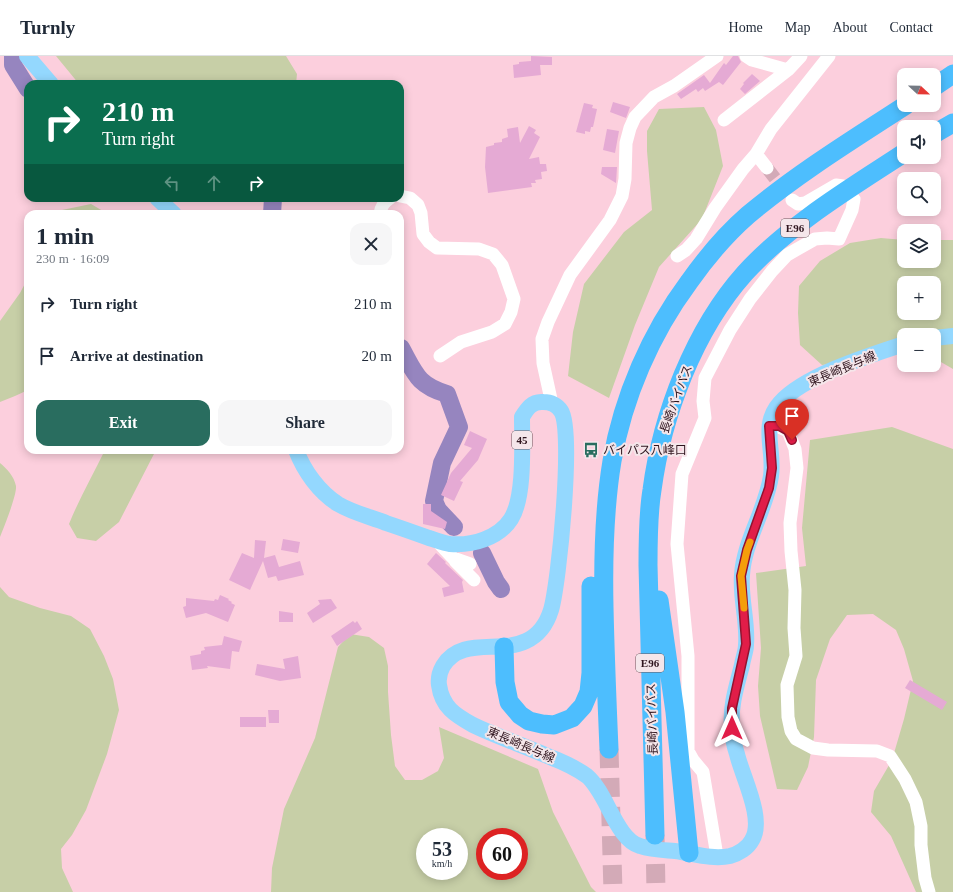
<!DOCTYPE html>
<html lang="en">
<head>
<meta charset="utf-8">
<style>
  :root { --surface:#fff; --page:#f6f6f7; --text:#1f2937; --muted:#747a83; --line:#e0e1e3; --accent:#296d5f }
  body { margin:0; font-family:"Times New Roman","Noto Sans JP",serif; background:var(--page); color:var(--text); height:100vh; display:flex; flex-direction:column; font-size:15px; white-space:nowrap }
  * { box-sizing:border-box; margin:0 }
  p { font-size:13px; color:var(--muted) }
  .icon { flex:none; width:22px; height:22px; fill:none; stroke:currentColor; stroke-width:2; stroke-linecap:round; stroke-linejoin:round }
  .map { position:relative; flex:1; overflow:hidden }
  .drawer { position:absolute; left:24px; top:154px; width:380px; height:244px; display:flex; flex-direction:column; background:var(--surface); border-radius:12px; box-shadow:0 2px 10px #0003 }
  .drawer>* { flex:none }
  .top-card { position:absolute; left:24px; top:24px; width:380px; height:122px; border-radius:12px; box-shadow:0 2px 10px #0003; background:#0b6e4f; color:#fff; overflow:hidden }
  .needle { width:26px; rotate:112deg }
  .tools { position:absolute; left:897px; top:12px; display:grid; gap:8px }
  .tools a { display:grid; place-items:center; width:44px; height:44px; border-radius:8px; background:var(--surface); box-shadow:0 2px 10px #0003; font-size:20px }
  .speed { position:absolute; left:416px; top:772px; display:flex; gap:8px; font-size:20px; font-weight:700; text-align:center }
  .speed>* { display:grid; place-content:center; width:52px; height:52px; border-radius:50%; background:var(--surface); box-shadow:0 2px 10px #0003; line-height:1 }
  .speed small { font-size:10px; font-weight:400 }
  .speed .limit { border:6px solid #d22; background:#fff; color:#111 }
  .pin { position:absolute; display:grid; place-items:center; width:34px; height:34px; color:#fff; margin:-41px -17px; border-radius:50% 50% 50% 0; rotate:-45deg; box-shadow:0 0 4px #0007 }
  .pin .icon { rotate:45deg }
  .me { position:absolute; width:44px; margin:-22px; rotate:0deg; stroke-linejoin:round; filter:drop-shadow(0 0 3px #0008) }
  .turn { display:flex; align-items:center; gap:14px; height:84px; padding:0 12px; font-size:18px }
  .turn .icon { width:52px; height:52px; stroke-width:2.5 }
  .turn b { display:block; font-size:28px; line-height:34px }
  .lanes { display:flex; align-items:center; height:38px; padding:0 12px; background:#0003; justify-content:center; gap:20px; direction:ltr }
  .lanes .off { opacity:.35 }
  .round { display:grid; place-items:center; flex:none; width:42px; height:42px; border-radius:12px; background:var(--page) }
  .summary { display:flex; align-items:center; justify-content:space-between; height:68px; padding:0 12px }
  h1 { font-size:24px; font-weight:600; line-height:30px }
  .cta { display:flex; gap:8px; margin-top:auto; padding:8px 12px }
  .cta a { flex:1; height:46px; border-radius:12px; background:var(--accent); color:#fff; font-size:16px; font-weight:600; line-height:46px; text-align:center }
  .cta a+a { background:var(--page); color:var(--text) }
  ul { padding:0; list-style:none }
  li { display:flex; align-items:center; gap:12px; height:52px; padding:0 12px }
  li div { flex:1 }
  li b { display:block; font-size:15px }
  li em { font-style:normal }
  header { display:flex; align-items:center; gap:24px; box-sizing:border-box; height:56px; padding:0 20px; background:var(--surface); border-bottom:1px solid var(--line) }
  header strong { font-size:19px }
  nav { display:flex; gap:22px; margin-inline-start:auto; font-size:14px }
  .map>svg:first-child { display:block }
  .green { fill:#c7cfa7; fill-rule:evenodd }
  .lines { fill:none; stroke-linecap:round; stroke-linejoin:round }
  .river { stroke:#9685bf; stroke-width:18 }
  .building { fill:#e5aad4 }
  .minor-tunnel { stroke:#d3aab7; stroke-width:13; stroke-dasharray:13 6; stroke-linecap:butt }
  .highway-tunnel { stroke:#d3aab7; stroke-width:19; stroke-dasharray:19 10; stroke-linecap:butt }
  .minor { stroke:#fff; stroke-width:13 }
  .major { stroke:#94d8fe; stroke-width:16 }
  .highway { stroke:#4dbefe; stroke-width:19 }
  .route-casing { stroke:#92132f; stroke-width:10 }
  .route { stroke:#e11d48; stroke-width:7 }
  .slow { stroke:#f59e0b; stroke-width:7 }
  .labels { text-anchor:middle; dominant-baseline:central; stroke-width:4; stroke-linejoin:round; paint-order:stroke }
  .shield { fill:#f5e6ea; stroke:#6a545b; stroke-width:1 }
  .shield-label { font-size:11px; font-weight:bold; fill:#2f151e }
  .street-label { font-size:12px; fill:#2f151e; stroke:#f5e6ea }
  .poi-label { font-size:12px; fill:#2f151e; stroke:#f5e6ea; text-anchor:start }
</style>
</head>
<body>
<header>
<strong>Turnly</strong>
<nav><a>Home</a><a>Map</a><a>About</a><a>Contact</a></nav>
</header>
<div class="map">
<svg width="953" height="836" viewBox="0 0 953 836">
  <rect width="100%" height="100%" fill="#fccfdd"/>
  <path class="green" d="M56,0h230l11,18 -1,10h-217z
    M704,51l12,23 7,36 -21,53 -43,48 -24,58 -26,73 -41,-22 5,-44 11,-48 40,-52 28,-22 -5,-59v-20l12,-22z
    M91,148l17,10h-48l2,-4z
    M881,182l23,2v21h30v-21h19v129l-19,-11v-23h-30v15l-53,11 -29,4 -22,-20 -2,-32 1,-27 21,-25 30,-18zM904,227h30v30h-30z
    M28,222v112l-13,6 -15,6v-81l20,-28z
    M892,371l61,22v443h-37l-25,-56 -20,-24 3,-21 18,-31 12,-41 9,-38 -9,-32 -8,-19 -23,-16 -26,1 -17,24 -14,41 -2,57 -6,30 -11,23 -20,-1 -17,-73 -2,-30 3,-38 -5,-75 50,-7 -4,-38 8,-88z
    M105,394h51l-37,72 -23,19 -19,-3 -8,-14c10,-25 24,-49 36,-74z
    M0,407c7,6 14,13 16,23 1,9 -12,41 -16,51z
    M0,531l9,10 31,11 31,8 19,13 14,27 9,23 6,31 -12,44 -21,56 -14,25 -11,14 1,19 11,24h-73z
    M350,578l19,3 15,11 4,18v26l3,43 4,31 10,14h17l16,-9 6,-13 -5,-31 99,42 15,43 38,75 5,5h-325l1,-24 12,-59 31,-71 23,-91zM425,781h34v34h-34zM485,781h34v34h-34z"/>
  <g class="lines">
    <path class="river" d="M13,0v9l15,24
      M272,158l1,-16
      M400,292h1c14,25 16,37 46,46l12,33 -17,36 -8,38 4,9 16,17
      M482,497l14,29 5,7"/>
  </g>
  <path class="building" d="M531,0l21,1v8h-12l1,10 -27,3 -1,-13 6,-1v-2l12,-1z
    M733,0h5l3,6 -18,23 -4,-3 -14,9 -2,-3 -5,4 -2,-3 -15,10 -4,-5 27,-19 6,8 14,-20 2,2z
    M752,18l8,7 -15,13 -5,-5 4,-5 -1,-1z
    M613,46l17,5 -4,11 -16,-6z
    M584,47l9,2 -1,3 5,1 -4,18h-2l-1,5 -5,-1v3l-9,-2z
    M529,70l7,4 -2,3 6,4 -11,22 10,-2 1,7h6l1,7 -6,1 1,7 -7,1 1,3h-5l1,4 -44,6 -3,-26 1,-20 8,-2v-2l8,-1v-3l6,-2 -1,-8 11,-2 2,16z
    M607,73l12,2 -4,22 -12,-3z
    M602,111h15l-1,16 -15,-9z
    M470,375l17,8 -9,21 -18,21 3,1 -9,19 -13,-6 10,-22 21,-25 -8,-3z
    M423,448h8v7l16,11 -2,7 -22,-5z
    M283,483l17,3 -2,11 -17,-3z
    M255,484l11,1 -2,17 11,-3 4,12 21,-6 4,14 -26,6 -2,-5 -8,2 -5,-17 -13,29 -21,-10 13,-27 12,5z
    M436,497l10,9 -1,1 18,17 -1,2 2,10 -20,5 -2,-9 8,-2 -23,-22z
    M220,539l9,4 -1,1 4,2 -1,1 4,2 -7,17 -22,-9 -20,5 -3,-11 3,-1v-8l28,3 1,-2 3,1z
    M331,543l6,9 -24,15 -6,-10 13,-9 -2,-4z
    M279,555l14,2v9h-14z
    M353,565l2,2 2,-2 5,8 -25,17 -6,-10z
    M224,580l18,5 -3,11 -7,-1 -2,18 -23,-3 1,2 -16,2 -2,-14 11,-2v-3l4,-1 -1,-3 18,-2z
    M298,600l3,22 -21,3 -25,-6 2,-11 28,5 -2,-10z
    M910,624l37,22 -5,8 -37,-22z
    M268,654h11v13h-10z
    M240,661h26v10h-26z"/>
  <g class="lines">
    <path class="minor-tunnel" d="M767,112l20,26"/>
    <path class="highway-tunnel" d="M609,693l4,143
      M655,779l1,57"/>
    <path class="minor" d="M746,0l6,4 36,10 13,-14
      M724,64l64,-50
      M756,98l11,14
      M400,140l10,2 8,7 3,8 2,21 6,8 8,6 42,1 14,5 9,11 12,34 -3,13 -6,12 -13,8 -31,10 -21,14
      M792,144l6,4 7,-1 31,-18 7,1
      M380,158c1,-8 4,-12 10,-16
      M677,200l9,-6 10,-11 19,-31 28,-39 13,-15 15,-25 58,-73
      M552,348l-9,-41 -1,-24 6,-17 22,-47 40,-55 12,-24 3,-17 1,-36 4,-15 5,-11 19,-20 20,-11 43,-30
      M769,370l10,1 9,4 7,18 2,19 -7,55 1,28 4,39 -1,38 2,28 -9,29 1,32 3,14 5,8 17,9 15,2 49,1 13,5 15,23 11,23 5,24v19l4,33 4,14
      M436,484l17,18 17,6
      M455,505l19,19
      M717,800l-14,-84 -10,-12 -5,-9v-95l-11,-112 5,-70 23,-56 -2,-17 2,-23 25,-48 20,-31 22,-28 15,-16 28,-16 12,-1 12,1 13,-29 2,-11 -1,-1"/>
    <path class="major" d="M27,0l24,28
      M157,142l17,16
      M934,282l19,-2
      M296,394c8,21 23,42 42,54 15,9 33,13 48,19 15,5 29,10 43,15 7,2 14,5 21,6 22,2 49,-6 61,-25 14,-22 11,-75 11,-102 5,-8 10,-16 21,-15 7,0 14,3 18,9 13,19 -2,172 -10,199 -4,13 -12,25 -25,31 -26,13 -65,-5 -83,25 -4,7 -5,12 -4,19 3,22 16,30 34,40 25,12 52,21 77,32 13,5 26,11 37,19 20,17 29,63 53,70 12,4 23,4 35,5 17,2 37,9 55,5 8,-2 18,-8 22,-16 13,-21 -10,-64 -15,-86 -3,-9 -5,-19 -5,-28 -2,-20 5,-41 10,-61 1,-7 4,-14 4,-20 2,-23 -6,-47 -4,-70 2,-34 24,-65 29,-99 4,-26 -11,-51 9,-73 23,-27 90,-48 124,-59"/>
    <path class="highway" d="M934,31l19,-13
      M934,78l19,-11
      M659,544l16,112 14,141
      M504,591l1,35 4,20 11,13 9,6 13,3 12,1 18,-7 11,-12 6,-14 2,-19v-87
      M609,693c-2,-47 -4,-95 -5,-142 -1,-49 0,-98 8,-146 11,-64 39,-128 77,-179 17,-24 36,-47 59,-67 49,-41 104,-75 158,-110
      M655,779l-7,-270c0,-25 0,-51 4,-75 10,-75 42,-160 93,-217 45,-49 104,-84 159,-120"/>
  </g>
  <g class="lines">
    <g class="route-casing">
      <path id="route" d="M732,672v-20l14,-64 -5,-68 6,-26 22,-62 3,-20 -3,-42h10l9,5 4,9"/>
    </g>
    <use href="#route" class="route"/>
    <path class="slow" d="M744,552l-3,-32 6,-26 3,-8"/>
  </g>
  <defs>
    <g id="bus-bare" transform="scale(1.2)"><path d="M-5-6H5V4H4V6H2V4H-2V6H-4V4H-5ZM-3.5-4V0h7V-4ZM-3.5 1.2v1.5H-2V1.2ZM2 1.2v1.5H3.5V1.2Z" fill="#296d5f" stroke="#f5e6ea" stroke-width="2.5" paint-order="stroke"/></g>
  </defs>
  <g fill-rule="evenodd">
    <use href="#bus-bare" x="591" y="394"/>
  </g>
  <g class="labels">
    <g class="shield">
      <rect x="781" y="163" width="28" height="18" rx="3"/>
      <rect x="512" y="375" width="20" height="18" rx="3"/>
      <rect x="636" y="598" width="28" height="18" rx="3"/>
    </g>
    <g class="shield-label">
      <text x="795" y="172">E96</text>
      <text x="522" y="384">45</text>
      <text x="650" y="607">E96</text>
    </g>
    <g class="street-label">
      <text transform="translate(842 313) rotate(-23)">東長崎長与線</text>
      <text transform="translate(676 343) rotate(-70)">長崎バイパス</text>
      <text transform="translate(652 663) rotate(-92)">長崎バイパス</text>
      <text transform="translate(521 689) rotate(23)">東長崎長与線</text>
    </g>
    <g class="poi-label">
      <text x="603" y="394">バイパス八峰口</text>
    </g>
  </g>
</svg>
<div class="tools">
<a><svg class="needle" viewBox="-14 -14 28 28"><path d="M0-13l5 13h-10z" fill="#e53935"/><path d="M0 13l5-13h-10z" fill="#747a83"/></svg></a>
<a><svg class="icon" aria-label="sound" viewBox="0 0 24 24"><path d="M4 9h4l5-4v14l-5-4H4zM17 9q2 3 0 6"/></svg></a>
<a><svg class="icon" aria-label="search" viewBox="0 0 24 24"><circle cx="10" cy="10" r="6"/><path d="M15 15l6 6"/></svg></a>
<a><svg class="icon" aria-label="layers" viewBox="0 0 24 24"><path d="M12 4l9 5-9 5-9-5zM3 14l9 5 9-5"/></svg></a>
<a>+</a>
<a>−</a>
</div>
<div class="speed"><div>53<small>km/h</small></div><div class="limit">60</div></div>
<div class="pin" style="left:792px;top:384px;background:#d93025"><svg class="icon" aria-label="arrive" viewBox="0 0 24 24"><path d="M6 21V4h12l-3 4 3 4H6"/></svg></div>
<svg class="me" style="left:732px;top:672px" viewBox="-20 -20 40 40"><path d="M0-17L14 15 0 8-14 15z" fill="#e11d48" stroke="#fff" stroke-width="4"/></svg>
<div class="top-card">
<div class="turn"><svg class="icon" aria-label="right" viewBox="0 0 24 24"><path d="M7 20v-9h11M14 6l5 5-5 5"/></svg><div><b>210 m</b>Turn right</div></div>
<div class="lanes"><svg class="icon off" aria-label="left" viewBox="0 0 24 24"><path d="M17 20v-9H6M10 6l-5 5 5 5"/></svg><svg class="icon off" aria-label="ahead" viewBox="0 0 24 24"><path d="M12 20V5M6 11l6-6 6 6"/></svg><svg class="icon" aria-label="right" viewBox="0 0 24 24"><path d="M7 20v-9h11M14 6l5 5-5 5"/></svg></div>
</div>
<section class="drawer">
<div class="summary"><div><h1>1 min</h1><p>230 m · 16:09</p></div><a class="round"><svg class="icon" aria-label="close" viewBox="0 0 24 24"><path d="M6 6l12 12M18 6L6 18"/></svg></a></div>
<ul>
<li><svg class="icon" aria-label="right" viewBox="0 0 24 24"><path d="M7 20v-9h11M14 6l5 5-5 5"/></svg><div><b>Turn right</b></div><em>210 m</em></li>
<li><svg class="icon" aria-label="arrive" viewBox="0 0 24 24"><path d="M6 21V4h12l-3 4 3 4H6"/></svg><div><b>Arrive at destination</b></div><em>20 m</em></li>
</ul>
<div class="cta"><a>Exit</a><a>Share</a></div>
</section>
</div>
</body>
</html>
